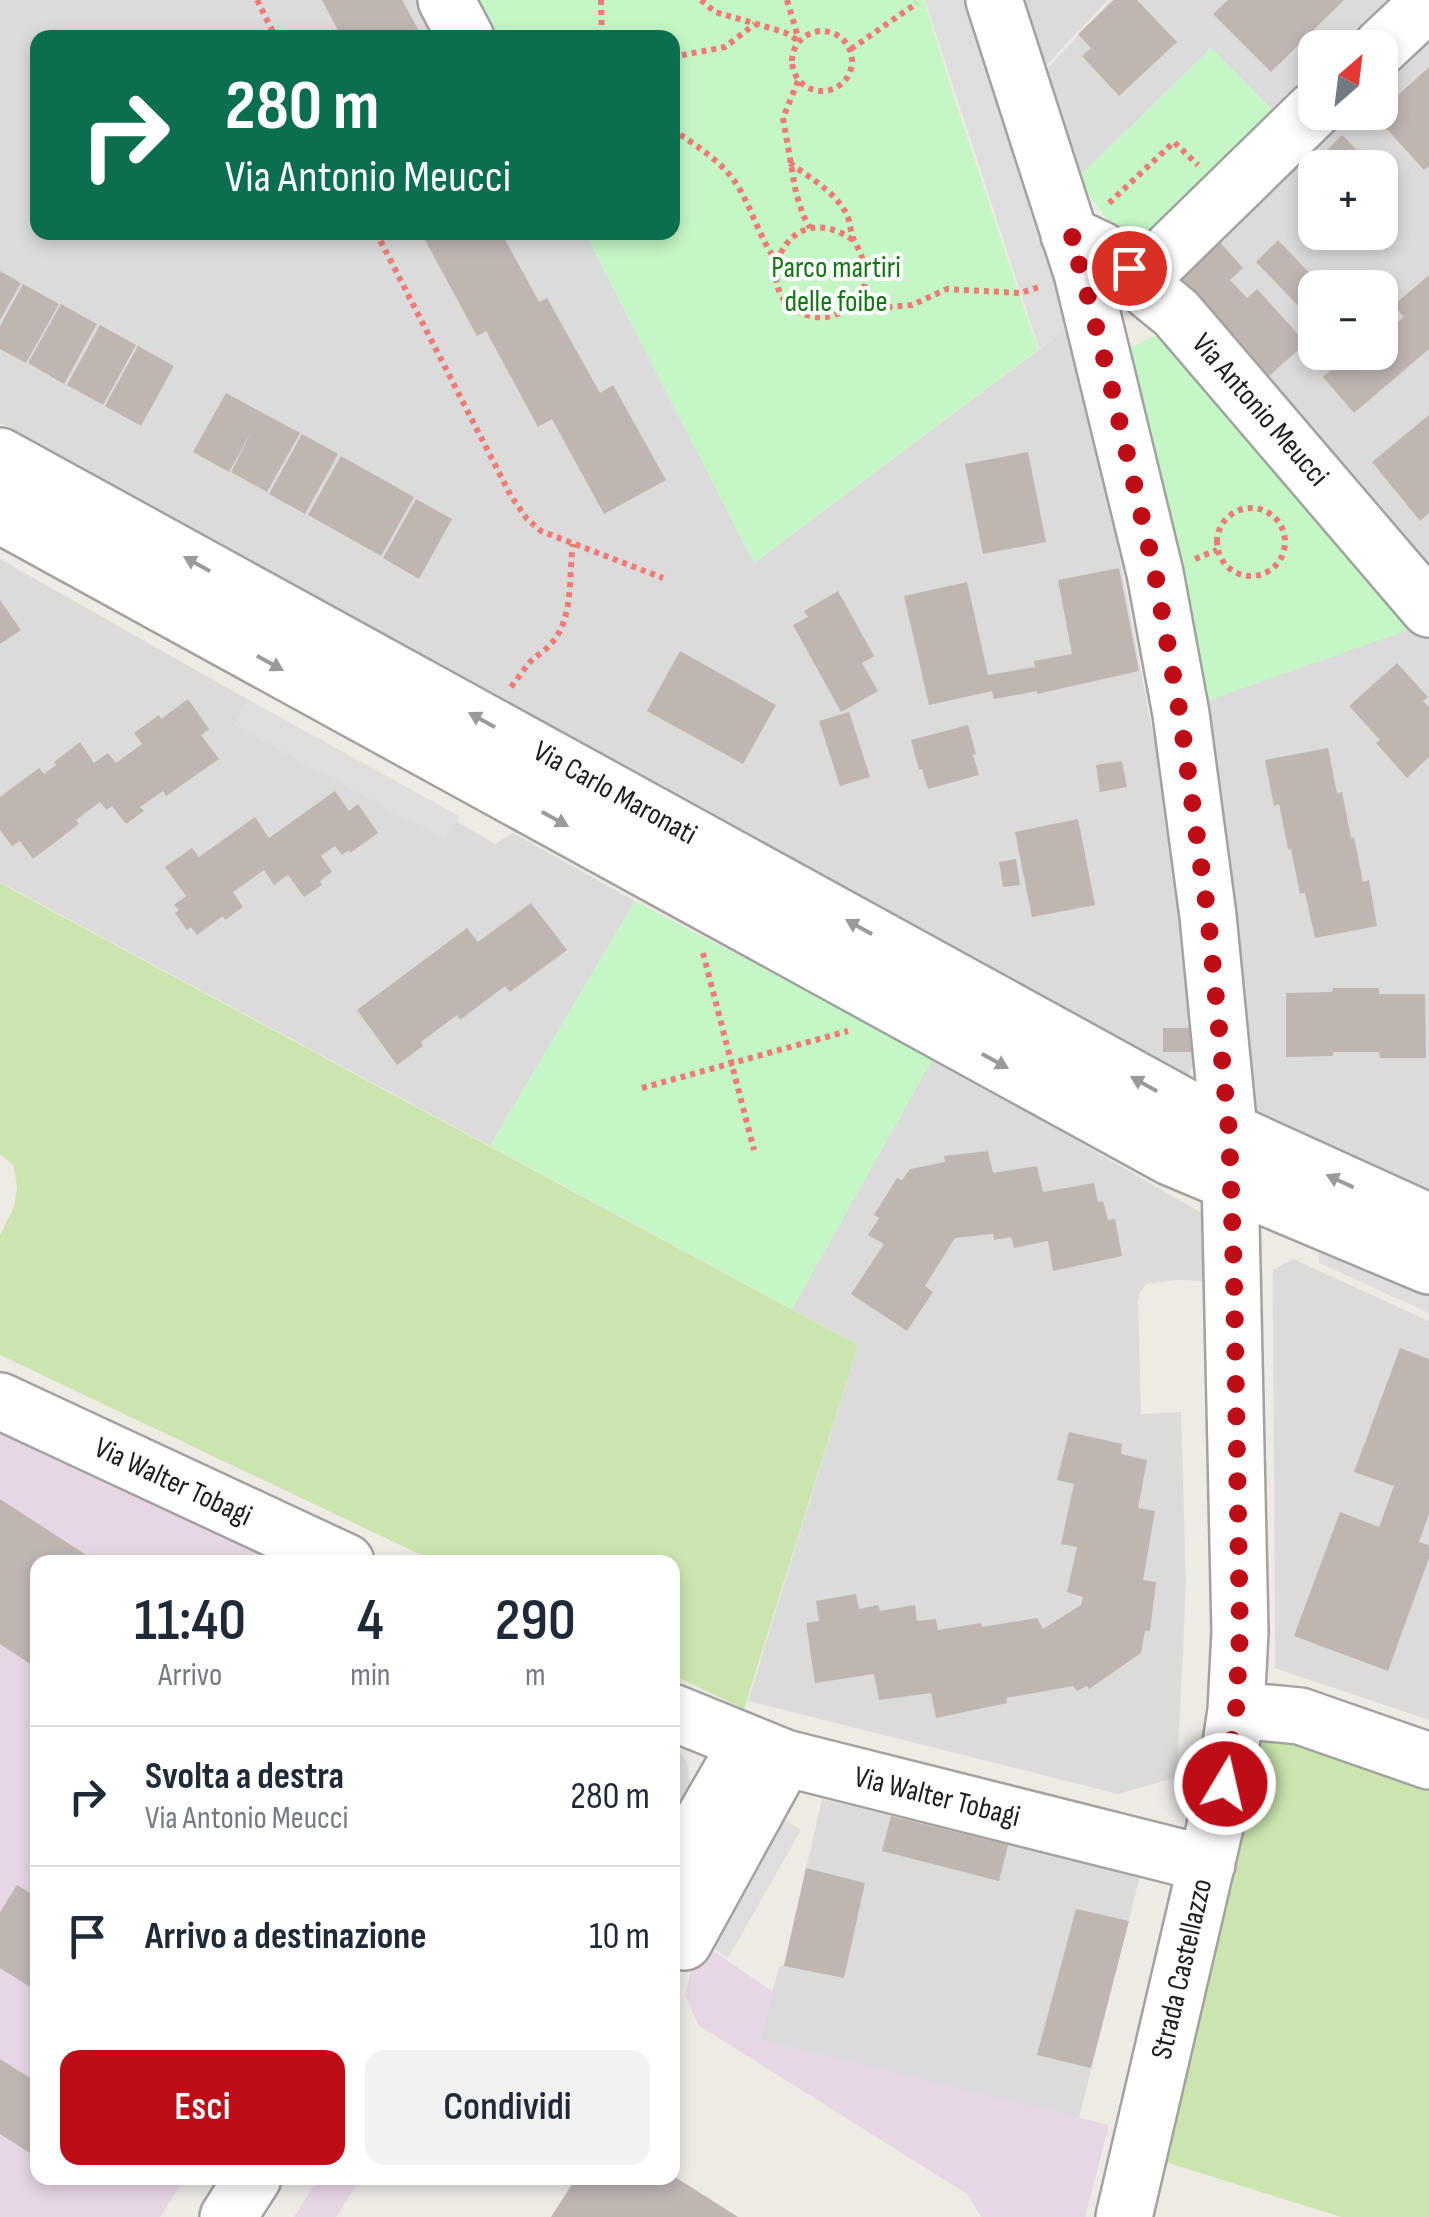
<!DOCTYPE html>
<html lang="it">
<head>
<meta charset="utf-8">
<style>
  :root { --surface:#fff; --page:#f2f2f3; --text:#1f2937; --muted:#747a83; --line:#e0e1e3; --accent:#bf0d17 }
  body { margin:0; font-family:"Sofia Sans Condensed",sans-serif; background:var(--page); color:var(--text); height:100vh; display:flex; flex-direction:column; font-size:38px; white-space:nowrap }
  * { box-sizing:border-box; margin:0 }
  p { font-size:32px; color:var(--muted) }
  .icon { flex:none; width:55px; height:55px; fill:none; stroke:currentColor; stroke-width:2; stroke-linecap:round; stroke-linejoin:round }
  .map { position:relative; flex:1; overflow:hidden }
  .details { position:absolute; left:30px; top:1555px; width:650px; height:630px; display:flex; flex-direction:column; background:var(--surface); border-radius:20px; box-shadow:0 5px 15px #0003 }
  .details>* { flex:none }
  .top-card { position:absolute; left:30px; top:30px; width:650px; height:210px; border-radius:20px; box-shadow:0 5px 15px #0003; background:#0b6e4f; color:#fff; overflow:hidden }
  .needle { width:65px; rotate:28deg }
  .controls { position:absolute; left:1298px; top:30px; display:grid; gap:20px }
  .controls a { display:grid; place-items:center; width:100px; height:100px; border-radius:20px; background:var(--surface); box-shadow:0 5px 15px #0003; font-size:50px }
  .pin { position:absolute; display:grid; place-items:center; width:85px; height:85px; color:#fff; margin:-42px; border:5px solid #fff; border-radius:50%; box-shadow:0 2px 10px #0007 }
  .me { position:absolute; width:110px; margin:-55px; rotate:9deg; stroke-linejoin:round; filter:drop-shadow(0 0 8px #0008) }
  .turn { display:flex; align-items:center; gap:35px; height:210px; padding:0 30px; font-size:45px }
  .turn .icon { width:130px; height:130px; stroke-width:2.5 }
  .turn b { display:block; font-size:70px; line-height:85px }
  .eta { display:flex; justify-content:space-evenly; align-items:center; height:170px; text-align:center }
  .eta b { font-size:60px; font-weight:600; line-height:70px }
  .action { display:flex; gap:20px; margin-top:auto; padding:20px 30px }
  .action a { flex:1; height:115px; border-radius:20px; background:var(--accent); color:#fff; font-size:40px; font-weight:600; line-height:115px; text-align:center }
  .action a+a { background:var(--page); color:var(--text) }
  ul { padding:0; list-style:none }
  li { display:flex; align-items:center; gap:30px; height:140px; padding:0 30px; border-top:2px solid var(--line) }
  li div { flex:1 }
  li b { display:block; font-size:38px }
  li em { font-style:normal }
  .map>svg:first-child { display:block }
  .residential { fill:#dcdbdb; fill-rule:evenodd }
  .industrial { fill:#e7d7e5 }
  .grass { fill:#cce5ae }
  .park { fill:#c5f6c6 }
  .parking { fill:#dedede }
  .building { fill:#bfb6b2 }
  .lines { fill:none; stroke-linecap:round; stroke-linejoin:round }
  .minor-casing { stroke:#a2a2a2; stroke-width:60 }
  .path { stroke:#f07a74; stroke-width:6; stroke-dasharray:5 5; stroke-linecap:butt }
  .minor { stroke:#fff; stroke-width:55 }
  .oneway { fill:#9a9a9a }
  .route { stroke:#bf0d17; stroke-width:18; stroke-dasharray:0 32.4 }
  .labels { text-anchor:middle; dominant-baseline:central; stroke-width:8; stroke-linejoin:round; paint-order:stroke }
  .park-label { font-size:30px; fill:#137615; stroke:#fff }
  .street-label { font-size:30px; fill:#1e1e1e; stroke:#fff }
</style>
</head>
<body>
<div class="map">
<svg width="1429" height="2217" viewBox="0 0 1429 2217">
  <rect width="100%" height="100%" fill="#eeebe5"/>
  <path class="residential" d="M0,0h467l19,37 -448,1v194l547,1 169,330 322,-241 74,398 42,204 11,121 -16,32 -65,-28 -1122,-626z
    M1020,0h88l-68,72z
    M1111,0h318v1192l-177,-79 -95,-840 135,-143 -81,-82 -134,131 -36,-104zM1315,48h65v64h-65zM1315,168h65v64h-65zM1315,288h65v64h-65z
    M0,559l247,140 -12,26 209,114 12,-18 39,23 18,-11 122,68 -145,245 -490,-264z
    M933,1058l274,158 1,65 -31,-1 -31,4 -6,8 -2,8 3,114 40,-2 5,170 -9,195 -59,17 -370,-93 110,-356 -66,-36z
    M1293,1259l136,62v399l-154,-52 -2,-398z
    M822,1799l318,77 -61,242 -320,-77 20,-74 5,-2z"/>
  <path class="industrial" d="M0,1428l287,134h-249v616h147l-25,39h-160z
    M672,1922l101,70 -12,48 348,85 -24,92h-104l-14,-23 -269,-169 -13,-30 11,-45z
    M319,2178h42l-25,39h-42z"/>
  <path class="grass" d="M0,883l858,462 -114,364 -71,-34 -1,-113h-236l-436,-207v-120l14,-28 3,-19 -3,-22 -14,-12z
    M1271,1735l158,56v426h-88l-182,-57 89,-409z"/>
  <path class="park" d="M467,0h457l33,107 81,243 -284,213 -169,-330 87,-1v-194l-186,-1z
    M1211,48l68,69 -139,136 -29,-28 -34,-46z
    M1161,333l250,296 -216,76 -69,-355z
    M635,901l298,157 -141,251 -302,-163z"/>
  <path class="parking" d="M925,0h45l106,322 -37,27z
    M247,699l212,117 -14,24 -210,-115z
    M1318,1235l111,50v28l-110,-50z
    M673,1745l14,17 6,43 90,14 18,11 -73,128 -55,-39z"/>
  <path class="building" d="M322,0h80l21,38h-81z
    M1114,0h23l40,42 -58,54 -37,-40 9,-8 -13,-14z
    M1228,0h116l-73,72 -58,-58z
    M1429,67v99l-5,4 -49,-54z
    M1342,135l32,33h-59v13l-9,-10z
    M440,232h61l38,70 8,-4 53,95 13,-8 53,95 -62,34 -52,-95 -14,8 -52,-96 -9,5 -52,-96z
    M1211,232l32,36 -13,12 17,18 10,-9 49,54 -48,43 -98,-109z
    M1278,240l46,48h-9v15l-10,10 -49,-51z
    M0,271l21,12 -21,37z
    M1429,275v74l-75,64 -31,-36 28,-25h29v-15l24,-20 -10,-12z
    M23,284l36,20 -33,59 -26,-14v-23z
    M61,304l36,20 -33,60 -36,-21z
    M100,325l36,20 -33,60 -36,-20z
    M138,346l36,20 -33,60 -36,-20z
    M226,393l74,40 -33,59 -36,-20 21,-41 -23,41 -36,-20z
    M1429,415v98l-9,8 -48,-59z
    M302,434l36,20 -33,60 -36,-20z
    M1028,452l18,90 -63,12 -18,-90z
    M341,456l73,41 -33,59 -73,-41z
    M416,499l36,20 -33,60 -36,-21z
    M1119,568l20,103 -102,23v-3l-43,8 -2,-8 -63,14 -25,-109 63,-14 21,93 47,-8 -1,-6 38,-7 -14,-74z
    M838,591l36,65 -12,7 16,28 -37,21 -48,-87 15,-8 -4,-6z
    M0,600l21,30 -21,14z
    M680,651l96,54 -33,59 -96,-53z
    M1397,663l31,34 -5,4 6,6v50l-22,21 -31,-35 4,-3 -31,-34z
    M188,699l21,30 -8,6 18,24 -53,37 -3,-5 -23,16 4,4 -18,13 -14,-18 -5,4 -7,-8 -24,18 3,4 -46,35 -13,-18 -8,5 -12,-16v-33l39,-29 5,6 12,-9 -2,-3 26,-20 14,21 14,-10 8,10 26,-19 -8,-11 25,-18 2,4z
    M849,712l21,65 -30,9 -21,-65z
    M968,725l8,29 -3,1 6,20 -51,14 -6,-20 -3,1 -8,-30z
    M1328,748l9,45 5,-1 9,46 3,-1 9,45 6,-2 8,46 -62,12 -10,-45 -5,1 -9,-45h-3l-9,-45 -5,2 -9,-46z
    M1122,761l5,26 -27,5 -4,-27z
    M335,791l14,20 9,-7 20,29 -28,20 -1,-3 -7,5 -7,-9 -14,10 11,16 -12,9 2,4 -18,12 -16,-22 -14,10 -10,-15 -31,22 10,15 -18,13 -2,-4 -26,19 -6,-8 -4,3 -12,-17 4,-3 -5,-5 12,-9 -21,-29 27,-19 7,9 56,-40 14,21z
    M1078,819l17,86 -63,12 -17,-85z
    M1016,859l4,26 -17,2 -4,-25z
    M531,903l36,47 -57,42 -5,-6 -45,34 -3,-5 -36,27 2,4 -26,19 -40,-55 110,-82 11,14z
    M1333,988h46v6h46l1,64h-46l-1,-6h-46v4l-47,1v-64l46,-1z
    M1163,1028h32v24h-32z
    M988,1151l5,22 44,-7 6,26 51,-9 4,19 5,-1 5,19 7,-1 7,37 -69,15 -5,-30 -34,7 -3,-11 -17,3 -1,-6 -38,4 -30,48 8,6 -26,39 -56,-37 33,-50 -16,-9 11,-17 -5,-3 23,-37 5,2 8,-11 35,-7 -1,-6z
    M1400,1348l29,11v155l-10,28 10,3v13l-41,113 -94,-35 46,-124 39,15 15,-41 -40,-14z
    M1069,1432l53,12 -1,10 26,6 -9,48 17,3 -12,69 13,2 -6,49h-5l-4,22 -52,36 -2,-3 -10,5 -4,-5 -67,12 1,5 -71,15 -5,-25 -52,7 -5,-26 -59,9 -9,-60 13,-2 -3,-20 40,-7 3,15 19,-4 2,6 35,-6 2,16 19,-2 2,11 43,-7 1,4 55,-9 6,11 38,-24 2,-8 -16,-5 10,-45 -16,-3 13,-60 -17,-4z
    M0,1499l97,63h-59v107l-38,-25z
    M891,1816l117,29 -9,36 -117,-30z
    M806,1868l59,15 -21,95 -60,-12z
    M17,1885l21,13v94l-38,-24v-56z
    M1076,1909l53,12 -38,147 -54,-13z
    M0,2059l38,24v75l-38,-24z
    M672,2175l66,42h-187l25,-39h96z"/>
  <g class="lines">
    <g class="minor-casing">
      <path id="minor" d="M446,0l20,38
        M994,0l88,273 73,300 26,141 27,202 21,215 11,501 -4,78 -11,74 -101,433
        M1380,48l49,-46
        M1069,235l32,15 28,18 20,23 27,22 253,296
        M1149,291l-1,-19 167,-163
        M0,456l1229,675 200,91
        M0,515l1170,642 259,109
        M0,1401l346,161
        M1236,1710l64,6 129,45
        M672,1712l113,46 422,106
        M672,1874l75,-130
        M684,1942l101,-184
        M228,2217l25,-39"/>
    </g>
    <path class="path" d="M257,0l19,38
      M601,0l1,38
      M701,0l14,12 69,20 15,9
      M787,0l12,40
      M792 61a30 30 0 1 1 60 0a30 30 0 1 1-60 0Z
      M851,49l66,-46
      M672,57l53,-10 30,-23
      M798,81l-15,37 13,75 7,22 7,13
      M672,129c24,17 52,33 67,59 14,24 21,50 37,73
      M790,163c20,15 44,28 56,50 5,9 4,21 9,29 13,24 18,50 -9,67 -11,8 -23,10 -36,7 -68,-18 -24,-126 44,-75
      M1109,203l65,-61 24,23
      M376,232l135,264 16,23 14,12 122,47
      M860,295l28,12 24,-2 35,-16 73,4 22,-7
      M1217 542a34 34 0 1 1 68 0a34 34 0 1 1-68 0Z
      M1195,559l22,-9
      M511,687c7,-9 13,-18 20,-26 6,-6 14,-10 19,-16 25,-27 18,-68 23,-101
      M703,953l51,197
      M642,1088l206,-57"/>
    <use href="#minor" class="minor"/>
  </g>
  <defs><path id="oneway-solid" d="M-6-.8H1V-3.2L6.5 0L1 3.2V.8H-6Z" transform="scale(2.5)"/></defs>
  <g class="oneway">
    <use href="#oneway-solid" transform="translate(197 564) rotate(-151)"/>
    <use href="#oneway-solid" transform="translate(270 663) rotate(29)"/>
    <use href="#oneway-solid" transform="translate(482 720) rotate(-151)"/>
    <use href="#oneway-solid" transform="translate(555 819) rotate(29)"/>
    <use href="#oneway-solid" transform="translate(859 927) rotate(-151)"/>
    <use href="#oneway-solid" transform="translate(995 1061) rotate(29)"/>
    <use href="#oneway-solid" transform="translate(1144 1084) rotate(-151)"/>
    <use href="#oneway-solid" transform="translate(1340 1181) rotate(-155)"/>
  </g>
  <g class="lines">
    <path class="route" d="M1129,268l-28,-18 -31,-14 12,37 27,104 46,196 25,141 28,202 21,215 5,143 6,358 -4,78 -11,74"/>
  </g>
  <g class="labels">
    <g class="park-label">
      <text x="836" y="268">Parco martiri<tspan x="836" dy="34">delle foibe</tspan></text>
    </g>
    <g class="street-label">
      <text transform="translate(1260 410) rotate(49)">Via Antonio Meucci</text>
      <text transform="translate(615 793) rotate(29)">Via Carlo Maronati</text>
      <text transform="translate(173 1482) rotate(25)">Via Walter Tobagi</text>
      <text transform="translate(937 1797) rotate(14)">Via Walter Tobagi</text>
      <text transform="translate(1182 1969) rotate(-77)">Strada Castellazzo</text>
    </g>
  </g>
</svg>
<div class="controls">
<a><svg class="needle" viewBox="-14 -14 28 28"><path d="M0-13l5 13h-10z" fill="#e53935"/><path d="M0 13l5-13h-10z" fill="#747a83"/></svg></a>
<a>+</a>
<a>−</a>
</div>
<div class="pin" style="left:1129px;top:268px;background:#d93025"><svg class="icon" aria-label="arrive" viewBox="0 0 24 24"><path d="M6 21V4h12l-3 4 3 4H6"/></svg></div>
<svg class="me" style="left:1225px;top:1784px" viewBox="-20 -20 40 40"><circle r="17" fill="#bf0d17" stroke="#fff" stroke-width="3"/><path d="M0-11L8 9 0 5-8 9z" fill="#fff"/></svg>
<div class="top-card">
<div class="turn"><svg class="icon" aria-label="right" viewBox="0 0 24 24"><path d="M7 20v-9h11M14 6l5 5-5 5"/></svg><div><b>280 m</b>Via Antonio Meucci</div></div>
</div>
<section class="details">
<div class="eta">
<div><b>11:40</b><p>Arrivo</p></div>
<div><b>4</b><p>min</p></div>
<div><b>290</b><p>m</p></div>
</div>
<ul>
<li><svg class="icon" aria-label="right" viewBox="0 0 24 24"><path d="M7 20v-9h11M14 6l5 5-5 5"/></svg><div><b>Svolta a destra</b><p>Via Antonio Meucci</p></div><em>280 m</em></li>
<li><svg class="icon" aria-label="arrive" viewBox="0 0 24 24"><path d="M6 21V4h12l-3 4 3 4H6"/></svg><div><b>Arrivo a destinazione</b></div><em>10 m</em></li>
</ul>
<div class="action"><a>Esci</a><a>Condividi</a></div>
</section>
</div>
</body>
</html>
